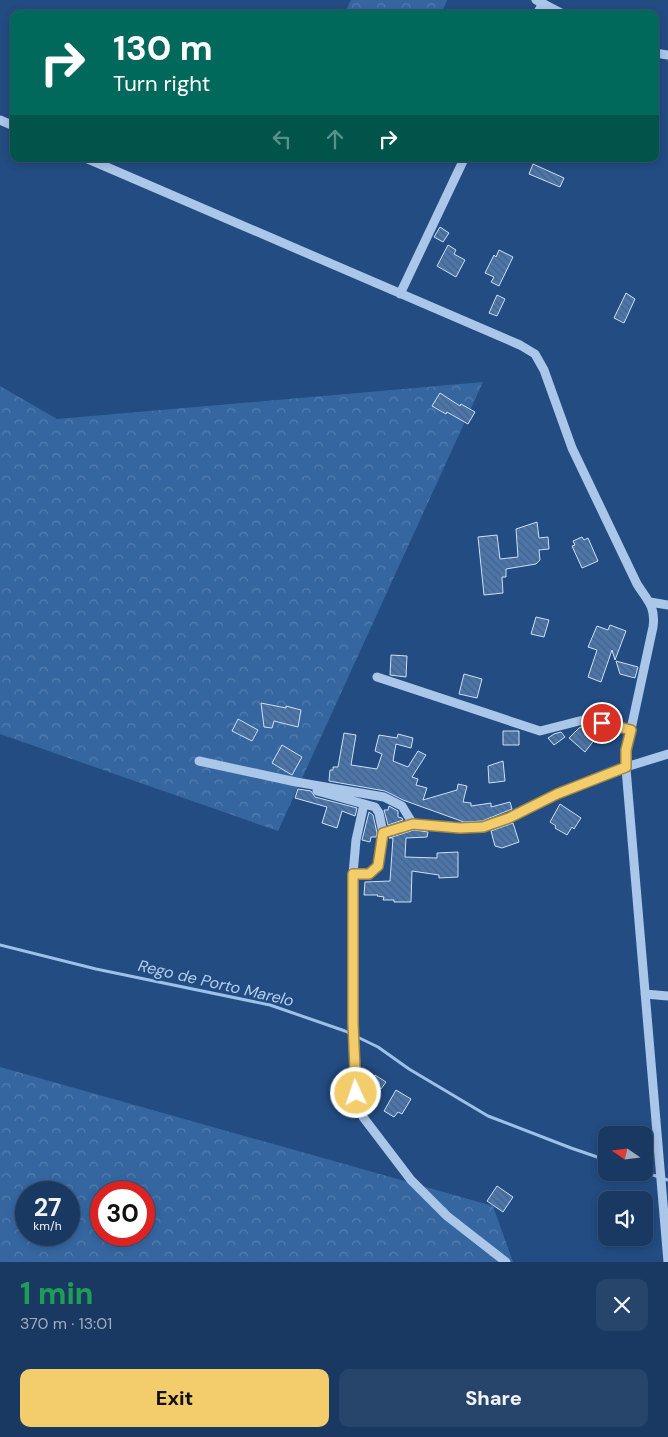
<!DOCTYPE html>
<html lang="en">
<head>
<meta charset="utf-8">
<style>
  :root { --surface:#1a3962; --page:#27446b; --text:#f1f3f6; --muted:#9facbe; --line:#385377; --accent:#f3cc6c }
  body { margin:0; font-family:"DM Sans",sans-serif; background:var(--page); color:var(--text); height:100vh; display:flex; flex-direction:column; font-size:19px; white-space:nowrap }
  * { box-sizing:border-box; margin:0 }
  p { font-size:16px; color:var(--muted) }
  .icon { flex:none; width:28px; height:28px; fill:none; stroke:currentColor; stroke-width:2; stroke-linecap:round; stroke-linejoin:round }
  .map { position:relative; height:1262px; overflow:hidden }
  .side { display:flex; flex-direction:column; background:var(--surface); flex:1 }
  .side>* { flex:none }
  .guide { position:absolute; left:10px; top:10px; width:649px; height:152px; border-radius:10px; box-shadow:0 2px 8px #0003,0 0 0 1px var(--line); background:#00695c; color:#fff; overflow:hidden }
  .needle { width:32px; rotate:284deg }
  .buttons { position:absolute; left:598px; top:1126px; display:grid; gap:10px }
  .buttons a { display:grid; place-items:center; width:55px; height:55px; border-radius:10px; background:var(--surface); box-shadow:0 2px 8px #0003,0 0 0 1px var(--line); font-size:25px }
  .speed { position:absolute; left:15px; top:1181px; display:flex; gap:10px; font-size:25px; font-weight:700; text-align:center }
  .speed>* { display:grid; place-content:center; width:65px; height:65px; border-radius:50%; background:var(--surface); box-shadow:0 2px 8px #0003,0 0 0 1px var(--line); line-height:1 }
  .speed small { font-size:12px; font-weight:400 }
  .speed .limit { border:8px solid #d22; background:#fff; color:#111 }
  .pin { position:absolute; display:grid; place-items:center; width:42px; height:42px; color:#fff; margin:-21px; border:2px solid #fff; border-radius:50%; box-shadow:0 1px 5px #0007 }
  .me { position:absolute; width:55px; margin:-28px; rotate:357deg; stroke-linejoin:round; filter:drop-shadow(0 0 4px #0008) }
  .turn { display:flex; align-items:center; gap:18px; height:105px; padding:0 20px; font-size:22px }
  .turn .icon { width:65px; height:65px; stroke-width:2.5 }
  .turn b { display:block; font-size:35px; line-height:42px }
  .lanes { display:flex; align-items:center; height:48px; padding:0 20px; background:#0003; justify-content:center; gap:25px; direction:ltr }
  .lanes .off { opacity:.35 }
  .round { display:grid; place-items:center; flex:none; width:52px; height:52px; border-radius:10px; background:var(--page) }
  .overview { display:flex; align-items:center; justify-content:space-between; height:85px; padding:0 20px }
  h1 { font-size:30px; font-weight:800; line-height:38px; color:#1e9e55 }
  .cta { display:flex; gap:10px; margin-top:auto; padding:10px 20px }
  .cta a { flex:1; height:58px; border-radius:10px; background:var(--accent); color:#111; font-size:20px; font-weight:800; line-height:58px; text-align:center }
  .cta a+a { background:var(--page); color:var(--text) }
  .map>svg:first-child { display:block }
  .forest { fill:url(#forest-crowns); fill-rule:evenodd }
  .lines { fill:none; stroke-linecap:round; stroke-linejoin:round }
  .stream { stroke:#9ec1e9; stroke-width:3 }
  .building { fill:url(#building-back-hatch); stroke:#cde0f6 }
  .minor { stroke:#aac6e8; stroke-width:9 }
  .route-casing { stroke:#9e8546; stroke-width:12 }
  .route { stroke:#f3cc6c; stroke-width:9 }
  .labels { text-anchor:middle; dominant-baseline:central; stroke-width:4; stroke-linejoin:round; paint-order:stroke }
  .water-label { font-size:16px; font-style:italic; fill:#b5d0ef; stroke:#224c82 }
</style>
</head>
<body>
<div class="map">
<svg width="668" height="1262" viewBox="0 0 668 1262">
  <defs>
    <pattern id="forest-crowns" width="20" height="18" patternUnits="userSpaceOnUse" patternTransform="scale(1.25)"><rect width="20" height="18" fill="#3666a0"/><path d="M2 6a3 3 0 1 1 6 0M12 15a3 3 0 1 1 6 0" fill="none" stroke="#547dae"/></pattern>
    <pattern id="building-back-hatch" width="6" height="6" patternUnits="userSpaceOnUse" patternTransform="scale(1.25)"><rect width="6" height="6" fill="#4b76ab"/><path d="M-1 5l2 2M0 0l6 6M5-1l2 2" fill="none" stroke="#4c617c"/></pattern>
  </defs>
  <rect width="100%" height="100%" fill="#224c82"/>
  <path class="forest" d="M351,0h96l-6,14h-97z
    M483,382l-205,449 -278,-97v-348l57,33z
    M0,1067l493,139 20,56h-513zM26,1192h43v43h-43zM101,1192h43v43h-43z"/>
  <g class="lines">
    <path class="stream" d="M0,945l96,24 174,36 75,26 33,16 31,22 79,47 83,32 35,12
      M644,1172l24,8"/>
  </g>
  <path class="building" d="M533,164l31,14 -4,9 -31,-13z
    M440,227l9,6 -6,9 -9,-5z
    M448,245l8,5 -2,4 11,6 -9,17 -19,-11z
    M499,250l14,7 -14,29 -8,-4 3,-5 -9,-4 9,-18 2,2z
    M626,293l9,6 -11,24 -10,-5z
    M497,295l8,4 -8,17 -8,-3z
    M440,393l20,13 1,-2 14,8 -7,12 -21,-12 -1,2 -14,-8z
    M537,522l2,16 9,-1 1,12 -10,1 1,10 -4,4 -30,5v8h-4l1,16 -19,2 -6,-58 19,-2 3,24 18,-2 -2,-28z
    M582,537l2,3 4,-2 10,23 -16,7 -10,-22 3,-1 -2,-4z
    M536,617l13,3 -5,17 -13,-3z
    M610,625l16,6 -11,29 -3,-10 -11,32 -13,-5 9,-27 -9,-3 9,-21 11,4z
    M391,655l16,1 -1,21 -16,-2z
    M616,661l22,6 -3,11 -15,-4z
    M464,674l18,5 -5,19 -18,-4z
    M261,703l25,5v-2l15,4 -3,17 -24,-6 -2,7 -8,-1z
    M238,719l20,11 -6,11 -20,-10z
    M581,727l14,12 -10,13 -16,-14 10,-10z
    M503,731h16v14h-16z
    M561,732l4,5 -11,8 -6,-7 6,-4z
    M344,733l12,2 -5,30 26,4 5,-15 -7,-3 4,-16 18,3 1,-4 15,4 -2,10 -15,-4 -3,17 15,6 10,-16 8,4 -14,22 6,2 -2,6 11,3 -4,12 34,-10 1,-6 9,2 -4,16 8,1v3l20,-3v4l19,-5 2,7 -30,12 -18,1 -61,-22 -18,-9 -56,-10 1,-11h3v-3h5z
    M282,745l20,12 -10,18 -20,-12z
    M503,761l2,20 -16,2 -1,-17z
    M298,789l13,2 4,6 42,11 -2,8 -13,-5 -5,17 -15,-5 5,-16 -32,-9z
    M560,804l21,14 -7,11 -2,-2 -5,8 -12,-7 1,-2 -6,-4z
    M389,806l9,5v6l4,1 1,2 -15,5 -4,-15h4z
    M369,812l4,3 4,18 -1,4h-5l-1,5 -8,-2z
    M513,823l6,19 -17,6 -7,-2 -4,-15z
    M414,830l14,2 -1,5 -21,1 -1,19 32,1v-5l21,-1v25l-19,1v-3l-27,-4 -1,31h-17v-2h-11l1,-3 -7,-1 1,-1h-14l1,-13 25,-1 3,-43h-4z
    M375,1075l11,7 -5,7 -10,-7z
    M396,1090l15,9 -9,15 -4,-2 -4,5 -10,-6z
    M497,1186l16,11 -10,15 -16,-11z"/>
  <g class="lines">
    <path class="minor" d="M536,0l27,14
      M537,14l6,-11
      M655,53l13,2
      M0,120l14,6
      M88,159l432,186 15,9 9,16 28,78 65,136c10,16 19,22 16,43l-28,130 43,505
      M400,294l64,-135
      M650,602l18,3
      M377,677l163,54 47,-12 44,11
      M199,761l97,21 88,15 18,9 11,18
      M317,791l58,16 4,6 4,20
      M364,804l-8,36 -3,34 1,169 2,50 7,24 48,63 36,36 59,46
      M353,874h16l9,-8 5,-33 30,-9 47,4 23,-1 26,-9 48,-24 69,-27 42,-13
      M645,994l23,2"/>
  </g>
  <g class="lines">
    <g class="route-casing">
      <path id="route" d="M356,1093l-3,-70v-149h16l9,-8 5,-33 30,-9 47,4 23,-1 26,-9 48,-24 69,-27v-17l5,-20 -29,-7"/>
    </g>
    <use href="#route" class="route"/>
  </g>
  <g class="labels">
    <g class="water-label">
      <text transform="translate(216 983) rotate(13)">Rego de Porto Marelo</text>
    </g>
  </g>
</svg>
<div class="buttons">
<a><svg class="needle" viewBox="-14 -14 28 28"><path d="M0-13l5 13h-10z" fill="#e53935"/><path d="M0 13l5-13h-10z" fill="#9facbe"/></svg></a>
<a><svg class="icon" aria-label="sound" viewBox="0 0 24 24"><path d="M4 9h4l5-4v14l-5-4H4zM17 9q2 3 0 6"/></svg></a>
</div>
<div class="speed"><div>27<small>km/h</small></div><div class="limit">30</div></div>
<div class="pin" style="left:602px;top:723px;background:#d93025"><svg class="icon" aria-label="arrive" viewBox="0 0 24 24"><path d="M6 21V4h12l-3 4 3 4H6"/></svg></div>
<svg class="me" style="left:356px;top:1093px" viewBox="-20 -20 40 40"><circle r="17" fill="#f3cc6c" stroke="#fff" stroke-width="3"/><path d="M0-11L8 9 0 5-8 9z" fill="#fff"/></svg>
<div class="guide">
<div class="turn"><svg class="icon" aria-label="right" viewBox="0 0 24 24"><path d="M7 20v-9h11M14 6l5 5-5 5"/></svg><div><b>130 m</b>Turn right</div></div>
<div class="lanes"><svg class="icon off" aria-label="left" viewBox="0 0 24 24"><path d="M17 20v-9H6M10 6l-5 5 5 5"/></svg><svg class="icon off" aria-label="ahead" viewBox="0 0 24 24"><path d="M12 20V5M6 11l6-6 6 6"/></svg><svg class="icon" aria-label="right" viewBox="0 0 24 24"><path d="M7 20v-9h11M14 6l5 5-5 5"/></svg></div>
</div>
</div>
<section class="side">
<div class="overview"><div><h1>1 min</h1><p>370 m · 13:01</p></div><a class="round"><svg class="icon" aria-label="close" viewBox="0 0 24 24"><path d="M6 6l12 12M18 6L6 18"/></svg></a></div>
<div class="cta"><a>Exit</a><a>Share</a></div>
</section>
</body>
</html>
